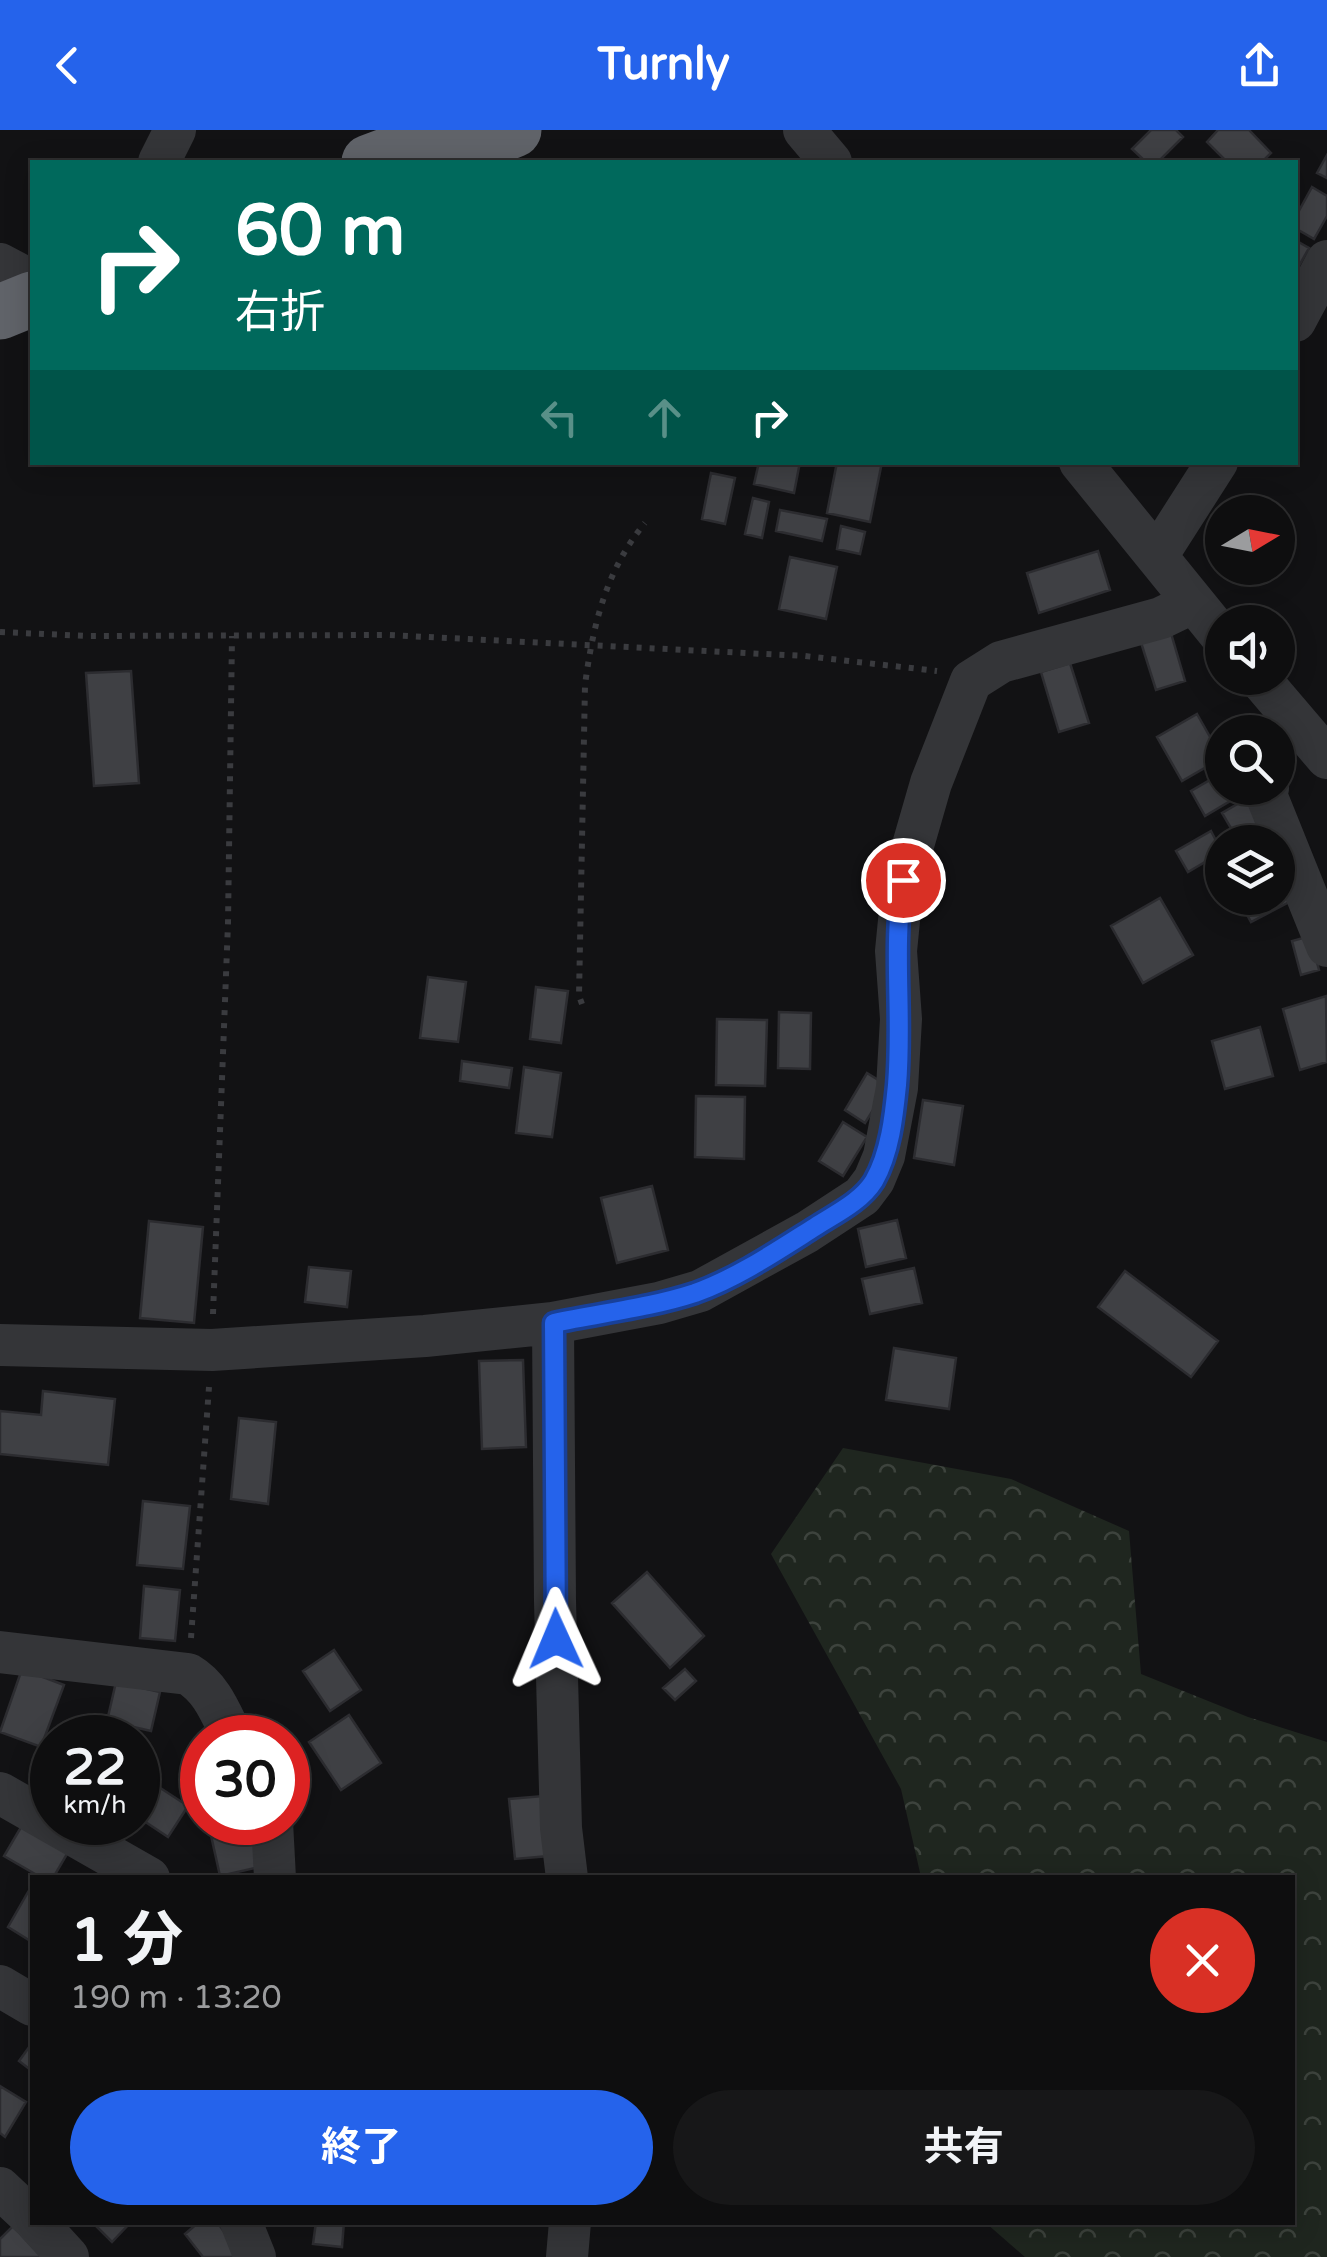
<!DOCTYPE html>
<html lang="ja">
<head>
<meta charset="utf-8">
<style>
  :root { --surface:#0e0e0f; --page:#171718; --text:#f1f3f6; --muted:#9b9c9e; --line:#2e2e2f; --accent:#2563eb }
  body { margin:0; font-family:"Varela Round","Noto Sans JP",sans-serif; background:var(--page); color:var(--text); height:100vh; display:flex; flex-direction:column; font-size:38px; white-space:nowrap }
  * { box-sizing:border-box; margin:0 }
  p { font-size:32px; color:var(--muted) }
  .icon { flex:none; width:55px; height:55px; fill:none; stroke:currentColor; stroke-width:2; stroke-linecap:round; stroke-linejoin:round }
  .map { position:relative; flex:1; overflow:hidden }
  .sheet { position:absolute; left:30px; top:1745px; width:1265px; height:350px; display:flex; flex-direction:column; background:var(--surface); border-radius:0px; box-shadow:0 5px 25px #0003,0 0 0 2px var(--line) }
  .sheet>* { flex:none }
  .top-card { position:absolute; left:30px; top:30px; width:1268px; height:305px; border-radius:0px; box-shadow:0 5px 25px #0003,0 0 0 2px var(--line); background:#00695c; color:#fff; overflow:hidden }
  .needle { width:65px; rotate:80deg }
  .tools { position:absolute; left:1205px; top:365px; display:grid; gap:20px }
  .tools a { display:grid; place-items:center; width:90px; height:90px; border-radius:50%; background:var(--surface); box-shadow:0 5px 25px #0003,0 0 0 2px var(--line); font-size:50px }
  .speed { position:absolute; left:30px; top:1585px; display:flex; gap:20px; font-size:50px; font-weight:700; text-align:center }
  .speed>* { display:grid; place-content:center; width:130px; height:130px; border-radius:50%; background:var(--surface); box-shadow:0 5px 25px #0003,0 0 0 2px var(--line); line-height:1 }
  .speed small { font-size:25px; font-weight:400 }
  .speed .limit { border:15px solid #d22; background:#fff; color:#111 }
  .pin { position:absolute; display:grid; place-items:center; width:85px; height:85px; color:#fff; margin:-42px; border:5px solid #fff; border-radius:50%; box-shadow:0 2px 10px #0007 }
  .me { position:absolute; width:110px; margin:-55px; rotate:359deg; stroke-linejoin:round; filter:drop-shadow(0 0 8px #0008) }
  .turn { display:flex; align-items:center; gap:35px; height:210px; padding:0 40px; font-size:45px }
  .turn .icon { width:130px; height:130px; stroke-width:2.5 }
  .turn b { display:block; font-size:70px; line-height:85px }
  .lanes { display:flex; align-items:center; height:95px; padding:0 40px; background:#0003; justify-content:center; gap:50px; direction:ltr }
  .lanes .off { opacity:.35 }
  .round { display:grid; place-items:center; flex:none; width:105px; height:105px; border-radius:52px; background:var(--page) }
  .summary { display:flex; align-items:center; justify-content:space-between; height:170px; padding:0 40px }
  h1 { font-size:60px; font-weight:700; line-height:75px }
  .primary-button { display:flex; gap:20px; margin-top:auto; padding:20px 40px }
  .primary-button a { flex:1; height:115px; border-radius:60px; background:var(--accent); color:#fff; font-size:40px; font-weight:700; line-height:115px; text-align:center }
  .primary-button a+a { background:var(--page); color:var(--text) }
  header { display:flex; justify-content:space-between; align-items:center; height:130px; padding:0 40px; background:var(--accent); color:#fff; font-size:45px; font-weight:700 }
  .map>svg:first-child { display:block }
  .forest { fill:url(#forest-crowns) }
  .building { fill:#3f4044; stroke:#2c2c30; stroke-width:2.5 }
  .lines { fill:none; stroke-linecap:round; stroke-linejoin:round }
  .path { stroke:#3a3b3f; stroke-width:6; stroke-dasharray:5 8; stroke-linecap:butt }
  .minor { stroke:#343538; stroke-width:42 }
  .highway { stroke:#606369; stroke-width:55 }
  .route-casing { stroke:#184099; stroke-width:25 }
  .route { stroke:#2563eb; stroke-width:18 }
</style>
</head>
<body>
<header><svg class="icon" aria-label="back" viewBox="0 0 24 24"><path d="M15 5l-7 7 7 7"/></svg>Turnly<svg class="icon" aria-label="share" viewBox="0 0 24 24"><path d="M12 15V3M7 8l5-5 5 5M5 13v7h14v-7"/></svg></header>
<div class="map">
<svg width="1327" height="2127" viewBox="0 0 1327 2127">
  <defs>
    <pattern id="forest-crowns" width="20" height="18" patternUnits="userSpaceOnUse" patternTransform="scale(2.5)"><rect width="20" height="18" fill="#1f261f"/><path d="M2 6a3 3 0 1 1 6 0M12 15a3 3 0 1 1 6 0" fill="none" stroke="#3d433d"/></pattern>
  </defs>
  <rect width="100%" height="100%" fill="#121214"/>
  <path class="forest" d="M843,1318l168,31 118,52 12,143 107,43 79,25v515h-302l-39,-34 306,-1v-344l-371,-1 -20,-88 -130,-235z"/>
  <path class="building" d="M1151,0h25l7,7 -25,25h-12l-14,-13z
    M1218,0h31l22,23 -9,9h-35l-20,-20z
    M1327,25v23l-10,-5z
    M1312,57l15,9v20l-13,23 -19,-11v-10z
    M1295,110l14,8 -14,25z
    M759,332h41l-6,31 -40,-9z
    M837,332h45l-12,60 -43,-9z
    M711,343l24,5 -10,46 -23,-5z
    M753,368l16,4 -7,36 -17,-4z
    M780,380l47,9 -5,22 -46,-10z
    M841,396l24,6 -5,22 -23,-5z
    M1098,421l12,39 -71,23 -12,-40z
    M790,427l47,10 -11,52 -47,-10z
    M1168,493l17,58 -29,9 -18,-57z
    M1070,533l19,60 -30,9 -18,-60z
    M131,541l8,112 -45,3 -8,-113z
    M1197,584l25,44 -40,23 -25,-44z
    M1222,643v15h23l2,3 -42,25 -14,-25z
    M1246,669l19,34 -16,9h-10l-17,-29z
    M1211,701l11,21 -34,20 -12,-21z
    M1278,735l17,34 -44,23 -13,-24h40z
    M1160,768l33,57 -50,28 -32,-57z
    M1310,806l9,34 -18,5 -9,-34z
    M428,847l38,5 -8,60 -38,-4z
    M536,857l32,4 -7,52 -31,-4z
    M1326,866l1,66 -27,8 -17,-61z
    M779,882l32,1 -1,56 -32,-1z
    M717,889l50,1 -2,66 -49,-1z
    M1260,897l13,49 -48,13 -13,-48z
    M462,931l50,7 -3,20 -49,-7z
    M524,937l37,6 -9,64 -36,-4z
    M867,943l21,13 -23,37 -20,-13z
    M696,966l49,1 -1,62 -49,-2z
    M923,970l40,6 -9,59 -40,-7z
    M843,992l24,15 -24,39 -24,-15z
    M652,1056l16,64 -51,13 -16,-65z
    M897,1090l9,38 -40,9 -8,-38z
    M149,1091l54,6 -9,96 -54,-5z
    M309,1137l42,4 -4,36 -42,-5z
    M914,1138l8,35 -52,11 -8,-35z
    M1125,1141l93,70 -27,36 -93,-70z
    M894,1218l62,10 -7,51 -63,-9z
    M523,1230l3,87 -44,2 -3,-88z
    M43,1261l72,8 -7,66 -108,-11v-43l41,4z
    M239,1288l37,4 -8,82 -37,-5z
    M143,1371l47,5 -7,63 -46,-4z
    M647,1442l57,64 -34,32 -58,-65z
    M144,1456l36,4 -5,51 -35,-3z
    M334,1520l27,40 -31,21 -27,-40z
    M22,1539l42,16 -23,62 -41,-15z
    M685,1539l11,12 -21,19 -12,-12z
    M116,1552l44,10 -9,39 -44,-10z
    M349,1585l32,48 -40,27 -32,-48z
    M202,1625v25l-11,-17z
    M145,1648l43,28 -20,31 -30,-20v-26z
    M543,1666l6,60 -34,3 -6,-60z
    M24,1692l46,27 -17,29h-11l-38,-22z
    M208,1692h41l10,45 -39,9z
    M28,1762l4,3v47l-24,-15z
    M32,1913v28l-13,-10z
    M0,1956l26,16 -21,35 -5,-4z
    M92,2092h39l-19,20z
    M199,2092h18l22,30 -7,5h-29l-18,-23z
    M316,2092h28l-2,25 -29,-3z
    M13,2096l29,31h-42v-18z"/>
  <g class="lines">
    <path class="path" d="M0,502l88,4 300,-1 417,21 132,15
      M582,874l-3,-8 6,-311c8,-60 21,-115 60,-162
      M213,1184l15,-391 4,-287
      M191,1508l18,-251"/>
    <path class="minor" d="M804,0l27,32
      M159,32l16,-32
      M0,134l32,17
      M1295,191l32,-60
      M1080,332l142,175
      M1157,426l60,-94
      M1259,548l68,80
      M1268,658l-3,4 62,154
      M553,1193l2,278 6,227 6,50
      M0,1215l212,5 213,-14 128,-13 106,-20 41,-12 107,-59 55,-36 12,-16 10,-24 13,-68 4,-69 -5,-68 7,-71 28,-97 40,-102 30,-19 160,-44 31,-15
      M0,1522l188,22c24,14 33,40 45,64
      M0,1663l149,85
      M272,1692l3,56
      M0,1856l32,19
      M0,2058l32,30
      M36,2092l32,35
      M241,2092l14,35
      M567,2127l3,-35"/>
    <path class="highway" d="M369,32l86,-32
      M434,32l80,-32
      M0,182l32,-13"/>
  </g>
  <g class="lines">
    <g class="route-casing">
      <path id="route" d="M556,1509l-2,-316c46,-10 95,-15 141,-30 42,-15 82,-42 120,-66 20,-13 46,-25 59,-46 16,-28 20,-65 23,-96 6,-69 -5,-137 6,-205"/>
    </g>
    <use href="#route" class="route"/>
  </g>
</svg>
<div class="tools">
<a><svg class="needle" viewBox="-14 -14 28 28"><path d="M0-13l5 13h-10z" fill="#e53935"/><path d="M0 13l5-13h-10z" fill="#9b9c9e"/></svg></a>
<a><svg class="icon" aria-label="sound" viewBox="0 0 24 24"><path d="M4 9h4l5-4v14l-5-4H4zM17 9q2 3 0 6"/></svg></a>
<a><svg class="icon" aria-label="search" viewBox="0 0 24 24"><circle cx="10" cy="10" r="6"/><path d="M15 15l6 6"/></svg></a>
<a><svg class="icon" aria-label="layers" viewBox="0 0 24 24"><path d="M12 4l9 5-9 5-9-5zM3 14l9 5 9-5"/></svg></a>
</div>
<div class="speed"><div>22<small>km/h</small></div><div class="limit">30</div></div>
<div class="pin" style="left:903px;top:750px;background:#d93025"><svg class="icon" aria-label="arrive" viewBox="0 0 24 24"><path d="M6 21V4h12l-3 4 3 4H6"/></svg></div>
<svg class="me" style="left:556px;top:1509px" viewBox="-20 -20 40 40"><path d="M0-17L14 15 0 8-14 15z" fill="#2563eb" stroke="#fff" stroke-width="4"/></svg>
<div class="top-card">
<div class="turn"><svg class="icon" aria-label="right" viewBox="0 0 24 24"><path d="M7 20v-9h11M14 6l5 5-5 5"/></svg><div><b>60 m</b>右折</div></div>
<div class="lanes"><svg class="icon off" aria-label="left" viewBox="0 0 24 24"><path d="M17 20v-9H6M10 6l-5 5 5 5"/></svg><svg class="icon off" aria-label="ahead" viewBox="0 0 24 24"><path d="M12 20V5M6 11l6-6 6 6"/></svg><svg class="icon" aria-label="right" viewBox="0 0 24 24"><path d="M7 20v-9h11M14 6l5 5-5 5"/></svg></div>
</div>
<section class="sheet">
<div class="summary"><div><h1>1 分</h1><p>190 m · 13:20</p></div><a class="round" style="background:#d93025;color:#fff"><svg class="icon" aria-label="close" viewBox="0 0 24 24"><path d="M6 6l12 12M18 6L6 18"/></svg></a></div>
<div class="primary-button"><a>終了</a><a>共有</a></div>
</section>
</div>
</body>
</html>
